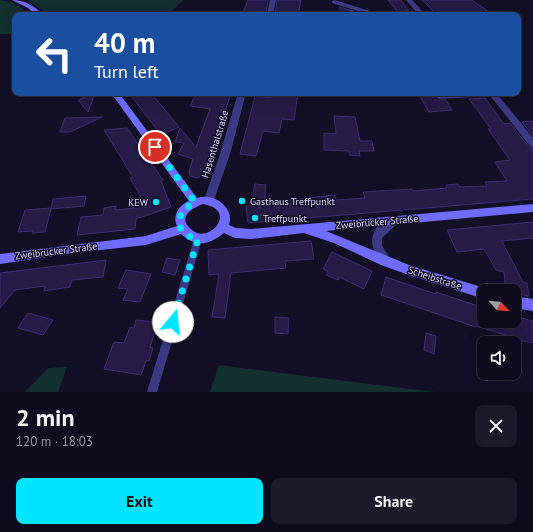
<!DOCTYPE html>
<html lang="en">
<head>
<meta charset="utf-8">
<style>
  :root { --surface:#0e0b1c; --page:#1c1929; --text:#f1f3f6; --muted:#9b9ba3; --line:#2e2b3b; --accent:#00e5ff }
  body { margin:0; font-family:"PT Sans",sans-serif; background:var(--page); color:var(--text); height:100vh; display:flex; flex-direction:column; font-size:15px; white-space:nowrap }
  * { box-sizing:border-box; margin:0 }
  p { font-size:13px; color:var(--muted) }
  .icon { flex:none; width:22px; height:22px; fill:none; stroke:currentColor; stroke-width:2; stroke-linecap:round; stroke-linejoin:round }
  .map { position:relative; height:392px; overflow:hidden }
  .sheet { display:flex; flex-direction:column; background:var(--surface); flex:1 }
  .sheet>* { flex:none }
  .hud { position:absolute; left:12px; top:12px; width:509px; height:84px; border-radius:8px; box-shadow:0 4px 16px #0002,0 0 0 1px var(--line); background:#1a4fa0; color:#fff; overflow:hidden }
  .needle { width:26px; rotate:116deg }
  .tools { position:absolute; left:477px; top:284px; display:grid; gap:8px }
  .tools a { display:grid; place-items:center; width:44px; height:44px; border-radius:8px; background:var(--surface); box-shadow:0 4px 16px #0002,0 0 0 1px var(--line); font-size:20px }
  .pin { position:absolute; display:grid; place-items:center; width:34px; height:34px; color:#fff; margin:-17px; border:2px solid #fff; border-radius:50%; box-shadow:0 1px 4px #0007 }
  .me { position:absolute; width:44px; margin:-22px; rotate:17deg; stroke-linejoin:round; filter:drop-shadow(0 0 3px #0008) }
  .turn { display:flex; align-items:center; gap:14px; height:84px; padding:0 16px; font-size:18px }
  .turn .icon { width:52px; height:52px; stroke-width:2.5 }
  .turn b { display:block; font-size:28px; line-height:34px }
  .round { display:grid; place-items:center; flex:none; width:42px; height:42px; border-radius:8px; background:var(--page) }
  .overview { display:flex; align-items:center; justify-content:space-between; height:68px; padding:0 16px }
  h1 { font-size:24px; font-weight:700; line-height:30px }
  .button { display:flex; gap:8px; margin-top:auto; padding:8px 16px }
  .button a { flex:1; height:46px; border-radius:8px; background:var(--accent); color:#111; font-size:16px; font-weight:700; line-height:46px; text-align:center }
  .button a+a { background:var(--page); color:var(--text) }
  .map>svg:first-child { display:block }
  .green { fill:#12302f }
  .building { fill:#241b47; stroke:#3b2d73 }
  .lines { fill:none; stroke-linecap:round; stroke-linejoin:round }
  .service { fill:#3d3a85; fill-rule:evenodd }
  .minor { fill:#3d3a85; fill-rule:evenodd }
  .tertiary { fill:#3d3a85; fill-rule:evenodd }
  .secondary { fill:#6f6bff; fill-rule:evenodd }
  .route { stroke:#00e5ff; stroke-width:7; stroke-dasharray:0 12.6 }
  .poi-dot { fill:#00e5ff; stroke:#130f26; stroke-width:1.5 }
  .labels { text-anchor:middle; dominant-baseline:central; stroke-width:3; stroke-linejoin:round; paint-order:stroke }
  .street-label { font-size:10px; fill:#d9d4ff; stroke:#130f26 }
  .poi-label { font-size:10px; fill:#d9d4ff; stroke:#130f26; text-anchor:start }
</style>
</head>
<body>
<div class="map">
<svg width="533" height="392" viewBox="0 0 533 392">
  <rect width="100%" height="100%" fill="#130f26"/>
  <path class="green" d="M0,0l13,3 19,12h-17v19h-15z
    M27,0h156l-15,15h-118z
    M219,365l191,24 26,3h-226z
    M67,367l-9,25h-33l23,-24z"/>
  <path class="building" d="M248,0h20l-2,15h-24z
    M277,0h24l-3,15h-23z
    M388,0h13l10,15h-11z
    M422,0h50l21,15h-56z
    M339,7l18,5v3h-15z
    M95,93l-7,19 -10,-12z
    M129,93h22l28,34 -18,8z
    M196,93h35l-25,78 -2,4 -7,3 -7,-2 -1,-5 4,-12 -15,-5 6,-11 -9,-1 5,-14 16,19 14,-38 -20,-3z
    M273,93h25l-4,27 -12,-1 -3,14 -16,-2 -7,25 -16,-2 15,-58 16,2z
    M418,93h12l6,7h10l6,10 -23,2z
    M485,98l19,26 6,-1 19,24 4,1v51l-285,24 -2,-17h5l4,-22 11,1 -2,18 71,-8 1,5 29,-2 -2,-6 49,-3 1,2 34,-3 -1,-3 12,-1 2,3 27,-1 -2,-4 22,-1 -12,-19 15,-2 -22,-31h3l-22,-30z
    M334,116l21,1 5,24h12l2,10h-15l1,5 -11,-1v-4l-25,-1v-17l12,1z
    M102,117l-32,15h-10l5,-14z
    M533,121v15l-11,-14z
    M127,128l36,52 -2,1 10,26 -35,12 -1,10 -58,6 4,-18 22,-2 1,-7 12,-2 -1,4 32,-3 -17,-29 3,-1 -29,-47z
    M86,196l-2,10 -33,3 -6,23 -13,1 1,-2 -15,1 7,-22 26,-2 2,-9z
    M533,222v16l-31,3 21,41 4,1 2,13 -15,-3v-2h-8l-2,-19 -8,-2 -12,-21 -27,3 -10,-22z
    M311,241l3,18 -29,2 1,7 -55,5 -6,45 -13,-1 7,-43 -10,1 -1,-25z
    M332,252l40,19 -8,18 -25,-12 -1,3 -12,-5 2,-4 -5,-2z
    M167,258l13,2 -5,15 -13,-3z
    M106,260l-3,17 -31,3 -2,7 -26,4 1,-5 -30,4 -15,18v-35z
    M126,270l25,4 -11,28 -17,-2 5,-11 -10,-1z
    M386,277l50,17v-2l48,16v13h30v-5l19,5v22l-21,-4v-2l-36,-11v1l-95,-32z
    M28,313l25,7 -10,15 -25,-7z
    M275,317l14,1 -1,16 -13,-1z
    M136,320l20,2 -3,8 2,1 -5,16 3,1 -4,13h-3l-5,14 -37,-6 10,-27 10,1 6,-16 4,1z
    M426,333l10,3 -2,18 -10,-4z"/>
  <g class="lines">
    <path class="service" d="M432,93h6l2,2 55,-2 1,1 -3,2 -54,3 -2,-1z
      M198,236l3,1 1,2 -45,153h-10l47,-153 1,-2z"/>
    <path class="minor" d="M270,0h6l-3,15h-6z
      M334,0l46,14 1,1h-10l-39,-12v-2z
      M238,93h8l-16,61 -16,46 -1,3h-8l-1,-3 16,-46z"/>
    <path class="tertiary" d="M406,0h6l14,15h-7z
      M488,93h8l37,45v9l-3,-1z
      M394,216l4,1 1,3 -1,3 -16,15v8l10,15 -2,4 -4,1c-5,-2 -8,-6 -10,-11 -10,-18 0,-33 18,-39z"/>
    <path class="secondary" d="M12,0c12,0 23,6 31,15h-7l-8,-7z
      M111,93h8l78,105c17,-6 38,10 32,27l7,3 15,1 282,-25v8l-207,19 83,34 79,24 1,2h-5v8l-75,-24 -28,-10 -47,-22 -30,-10 -53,6 -16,-1 -11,-5c-15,12 -28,15 -43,1l-35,11 -72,8 -74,11v-10l146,-18 31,-10c-5,-10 2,-21 12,-25zM203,204c36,6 6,41 -11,26 -15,-12 -2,-21 11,-26z
      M514,296l19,3v12l-19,-3z"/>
  </g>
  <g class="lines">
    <path class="route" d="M155,147l40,55c-21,11 -22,32 3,37l-25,83"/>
  </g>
  <g class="poi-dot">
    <circle cx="242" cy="201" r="4"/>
    <circle cx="156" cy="202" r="4"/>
    <circle cx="255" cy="218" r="4"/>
  </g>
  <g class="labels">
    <g class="street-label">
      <text transform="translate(215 144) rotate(-73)">Hasenthalstraße</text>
      <text transform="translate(377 222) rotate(-5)">Zweibrücker Straße</text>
      <text transform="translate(56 251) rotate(-7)">Zweibrücker Straße</text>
      <text transform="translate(435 278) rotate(18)">Scheibstraße</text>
    </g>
    <g class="poi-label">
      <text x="250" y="201">Gasthaus Treffpunkt</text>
      <text x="148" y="202" text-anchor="end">KEW</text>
      <text x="263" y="218">Treffpunkt</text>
    </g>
  </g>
</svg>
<div class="tools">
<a><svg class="needle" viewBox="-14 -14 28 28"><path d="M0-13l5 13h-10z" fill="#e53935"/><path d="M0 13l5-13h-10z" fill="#9b9ba3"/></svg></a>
<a><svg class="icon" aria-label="sound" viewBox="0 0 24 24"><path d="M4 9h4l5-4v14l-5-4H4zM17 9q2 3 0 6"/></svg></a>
</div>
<div class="pin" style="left:155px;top:147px;background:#d93025"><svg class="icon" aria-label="arrive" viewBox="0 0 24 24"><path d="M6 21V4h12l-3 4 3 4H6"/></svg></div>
<svg class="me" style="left:173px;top:322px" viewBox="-20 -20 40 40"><circle r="19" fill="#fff"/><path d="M0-13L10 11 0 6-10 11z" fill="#00e5ff"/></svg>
<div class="hud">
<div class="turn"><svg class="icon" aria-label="left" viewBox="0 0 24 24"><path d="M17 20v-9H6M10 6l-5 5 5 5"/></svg><div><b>40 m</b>Turn left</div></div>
</div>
</div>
<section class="sheet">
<div class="overview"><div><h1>2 min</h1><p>120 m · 18:03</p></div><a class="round"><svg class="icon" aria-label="close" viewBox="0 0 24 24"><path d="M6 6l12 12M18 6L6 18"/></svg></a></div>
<div class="button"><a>Exit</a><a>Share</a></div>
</section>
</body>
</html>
